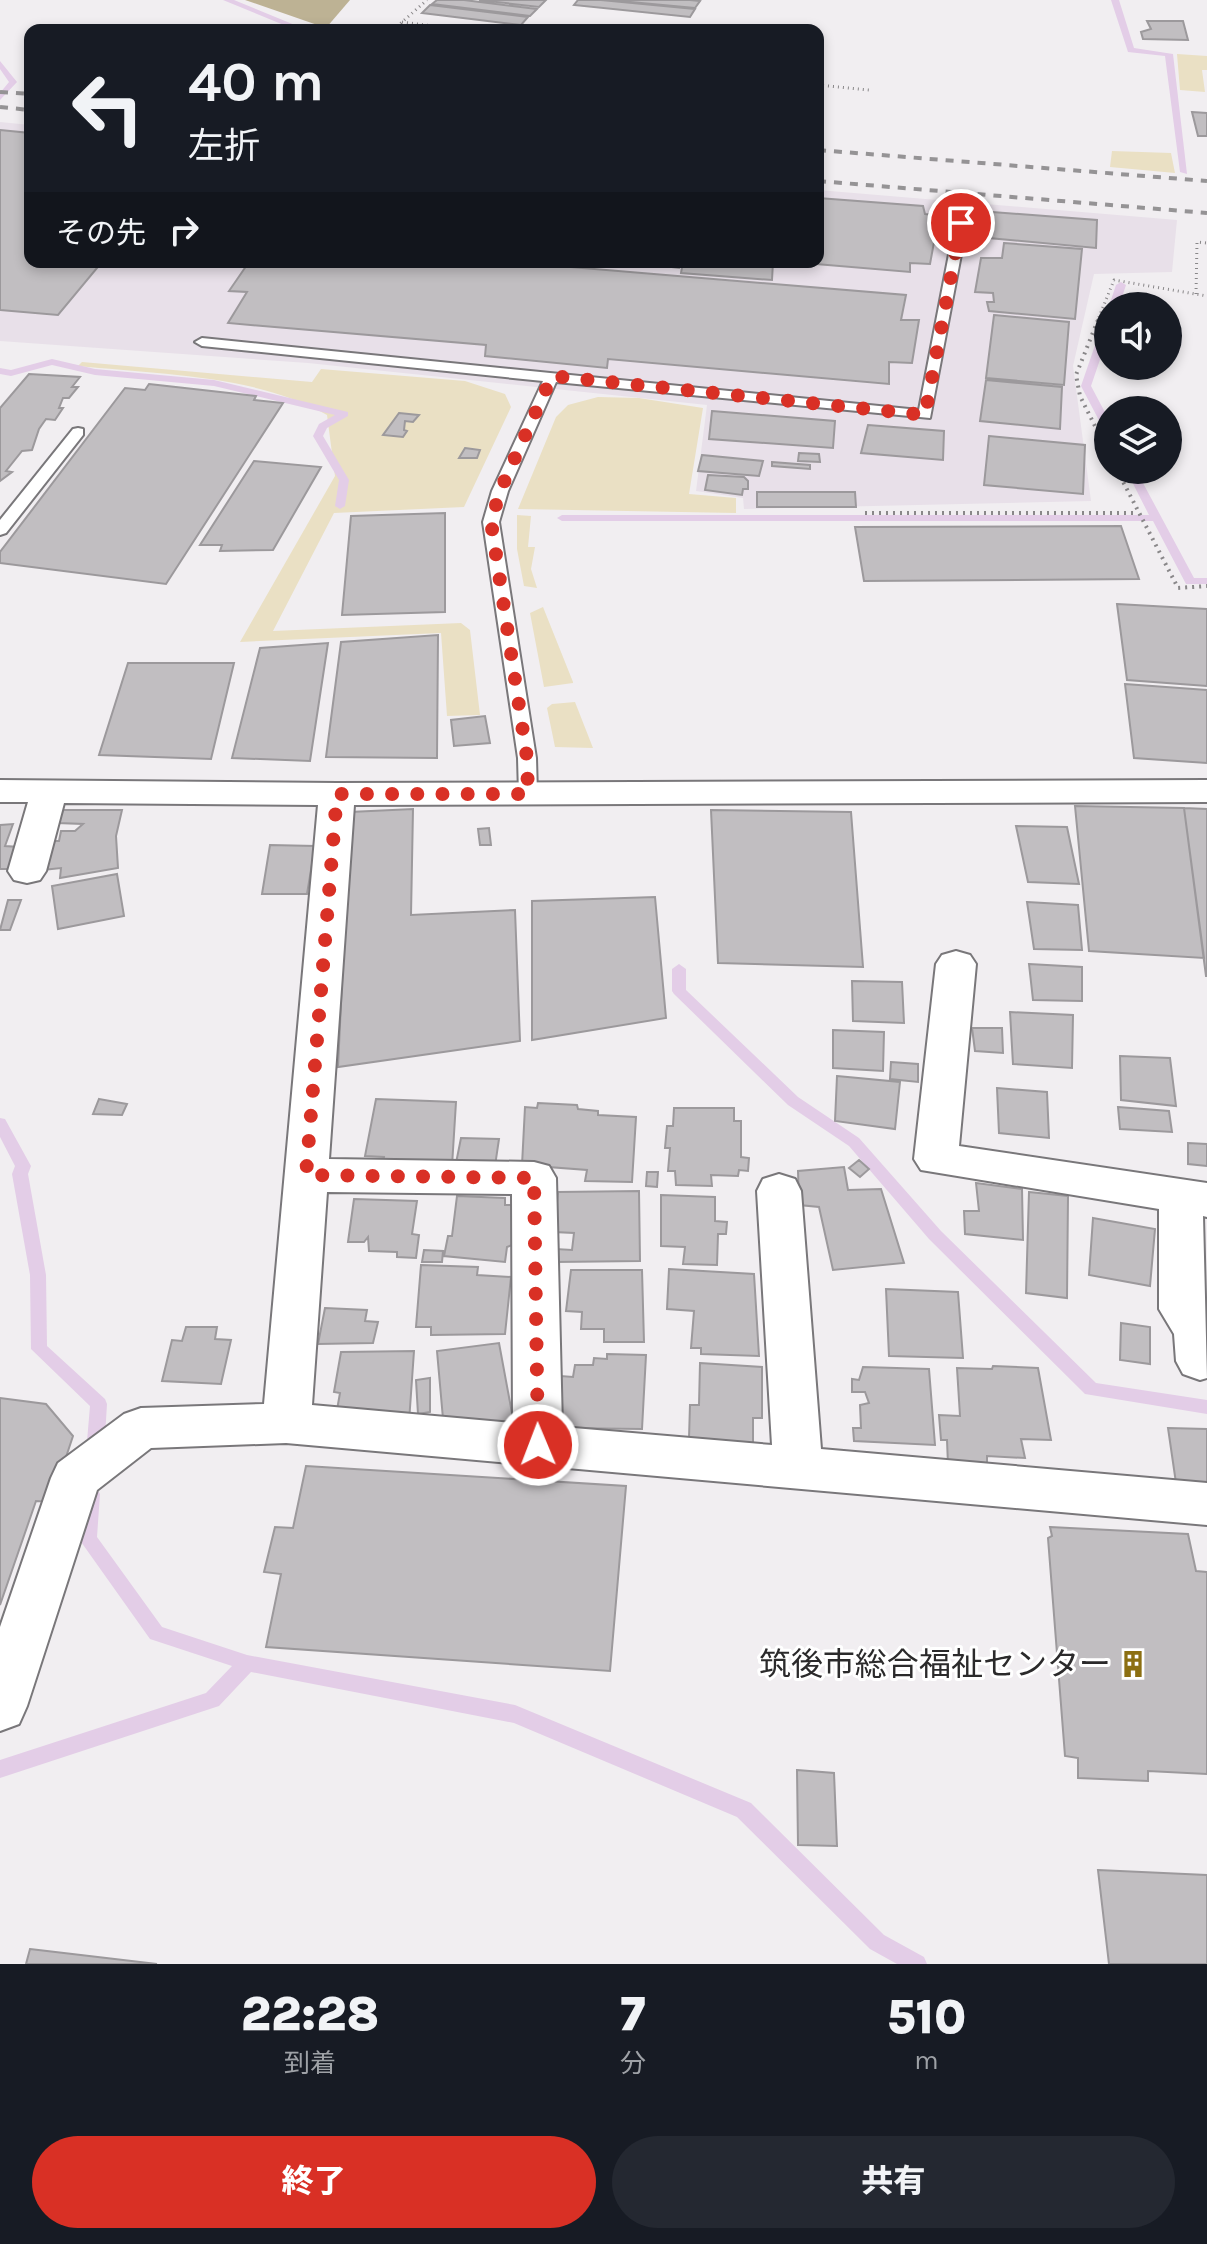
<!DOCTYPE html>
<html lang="ja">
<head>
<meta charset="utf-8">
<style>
  :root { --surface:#171b24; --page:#242831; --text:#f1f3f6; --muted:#9ea1a6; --accent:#d93025 }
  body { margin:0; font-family:Karla,"Noto Sans JP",sans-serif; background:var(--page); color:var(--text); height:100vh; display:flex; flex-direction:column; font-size:30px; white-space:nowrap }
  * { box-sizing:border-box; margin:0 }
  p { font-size:26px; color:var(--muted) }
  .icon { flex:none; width:44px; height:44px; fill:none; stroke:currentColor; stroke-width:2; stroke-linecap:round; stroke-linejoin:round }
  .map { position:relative; height:1964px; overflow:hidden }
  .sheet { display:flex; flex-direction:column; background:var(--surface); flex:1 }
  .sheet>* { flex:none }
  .banner { position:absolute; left:24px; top:24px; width:800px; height:244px; border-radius:16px; box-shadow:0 4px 12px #0003; background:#171b24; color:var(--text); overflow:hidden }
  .buttons { position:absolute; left:1094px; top:292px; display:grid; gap:16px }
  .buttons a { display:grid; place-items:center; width:88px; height:88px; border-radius:50%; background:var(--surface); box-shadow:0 4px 12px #0003; font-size:40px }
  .pin { position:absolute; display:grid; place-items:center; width:68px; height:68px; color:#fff; margin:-34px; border:4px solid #fff; border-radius:50%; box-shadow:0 2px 8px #0007 }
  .me { position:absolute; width:88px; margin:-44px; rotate:359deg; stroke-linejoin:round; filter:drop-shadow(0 0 6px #0008) }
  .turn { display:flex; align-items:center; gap:28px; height:168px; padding:0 32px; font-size:36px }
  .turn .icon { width:104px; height:104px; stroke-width:2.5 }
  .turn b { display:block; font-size:56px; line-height:68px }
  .then { display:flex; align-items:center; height:76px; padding:0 32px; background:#0003; gap:16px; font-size:30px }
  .eta { display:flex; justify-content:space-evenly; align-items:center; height:136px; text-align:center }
  .eta b { font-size:48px; font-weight:800; line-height:56px }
  .button { display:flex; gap:16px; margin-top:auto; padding:16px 32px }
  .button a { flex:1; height:92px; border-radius:48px; background:var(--accent); color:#fff; font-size:32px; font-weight:800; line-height:92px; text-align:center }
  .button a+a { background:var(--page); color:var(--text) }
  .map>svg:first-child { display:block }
  .built { fill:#e8e0e9 }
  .green { fill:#eae0c4 }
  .forest { fill:#bdb294 }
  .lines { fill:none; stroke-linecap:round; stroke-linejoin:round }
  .stream { fill:#e3cde7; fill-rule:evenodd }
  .building { fill:#c1bec1; stroke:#9c999c; stroke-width:2 }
  .service-casing { stroke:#79777a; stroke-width:4 }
  .minor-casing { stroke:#79777a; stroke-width:4 }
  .path-far1 { stroke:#898789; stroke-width:3; stroke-dasharray:1 4; stroke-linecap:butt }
  .path { stroke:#898789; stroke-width:4; stroke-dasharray:2 5; stroke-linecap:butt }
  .service { fill:#fff; fill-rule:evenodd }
  .minor { fill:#fff; fill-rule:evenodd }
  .rail { stroke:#959395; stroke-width:4; stroke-dasharray:8 8; stroke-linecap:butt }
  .route { stroke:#d93025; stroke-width:14; stroke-dasharray:0 25.2 }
  .labels { text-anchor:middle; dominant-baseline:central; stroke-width:6; stroke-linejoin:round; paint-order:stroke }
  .near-poi-label { font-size:32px; fill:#2b2a2b; stroke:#fff; text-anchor:end }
</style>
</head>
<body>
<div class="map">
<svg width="1207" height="1964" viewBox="0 0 1207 1964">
  <rect width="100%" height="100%" fill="#f1eef1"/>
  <path class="built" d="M0,122l30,3v137h788v-72l359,30 -5,52 -78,2 -21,92 18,135 -347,8 -1,-11 -47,-7 11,-86 -399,-42 -308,-22z"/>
  <path class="green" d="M1177,54l30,2v14h-5l3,22 -25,-2z
    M1112,151l59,2 4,20 -65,-6z
    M82,362l230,20 9,-13 144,12 40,13 6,13 -47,100 -130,6 -61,118 188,-8 9,7 10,85 -33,1 -6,-83 -201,9 95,-166 -8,-61c-69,-40 -170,-41 -249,-49z
    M598,397l41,1 64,10 -14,86 47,4v15l-218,-4 38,-92 12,-12z
    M517,515l14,1 -3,31h7l-4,22 6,19 -13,-2 -7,-37z
    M543,607l30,75v1l-29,4 -14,-74z
    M575,702l18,46 -38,-1 -8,-39 5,-4z"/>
  <path class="forest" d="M245,0h105l-24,28z"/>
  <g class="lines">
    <path class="stream" d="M223,0h11l73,30h-11z
      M1111,0h8l15,48 39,6 14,120 -7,-2 -15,-116 -37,-4z
      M0,61l17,21 -17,18v-7l9,-11 -9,-13z
      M1121,282l5,3 -7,21h-10l7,-21z
      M1108,319v17l-17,50 17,32v13l-5,-3 -22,-42 22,-64z
      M52,359l43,10 119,11 134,32v4l-21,12 -4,8 26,44 -4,26 -5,3 -5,-3 4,-26 -26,-44 6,-12 16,-9 -121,-29 -119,-11 -43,-10 -41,11 -11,-2v-6l11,2z
      M1126,470h10l58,108h13v6h-21l-33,-63h-591l-5,-3 5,-3h587z
      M679,964l7,5v21l112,107 61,41 82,93 155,152 111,17v14l-122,-20 -156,-155 -80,-93 -61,-41 -114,-111 -2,-3v-22z
      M0,1118l5,1 26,47 -3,8 18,101 1,71 58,53 2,5 -3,49 -3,5 -6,2 -6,-2 -3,-5 4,-47 -59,-57 -1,-74 -18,-101 3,-8 -15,-29z
      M91,1487l6,2 3,5 -3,43 65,90 85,28 268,50 236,98 133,132 40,22 3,7h-30l-27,-15 -133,-132 -223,-94 -263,-51 -32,34 -219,72v-18l206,-67 26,-27 -82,-27 -71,-100 3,-45 3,-5z"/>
  </g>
  <path class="building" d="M437,0h27l73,9 -7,7 -98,-12z
    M479,0h67l-7,7z
    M578,0h23l94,9 -5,8 -116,-12z
    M609,0h81l10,1 -5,7z
    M430,5l98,12 -7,8 -99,-12z
    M1147,21h36l5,19 -45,-1 -2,-7 10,-3z
    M1192,112l15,1v23h-9z
    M0,130l30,3v129h72l-44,53 -58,-5z
    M818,198l105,8 2,8 14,1 -9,49 -20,-1v9l-118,-10h26z
    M992,212l105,8 -1,28 -107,-10z
    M1004,243l78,6 -7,70 -86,-8 -2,-9h7l-1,-9 -18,-1 6,-34h21z
    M249,262h262l395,33 -5,25h18l-7,43 -23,-1v22l-281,-25 -1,9 -122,-12 1,-11 -258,-22 19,-31 -18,-1z
    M629,262h51l-1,6z
    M683,262h90l-1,18 -91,-7z
    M994,315l75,7 -5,63 -78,-7z
    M29,374l51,3 -8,10h6l-9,11h-6l-4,10h4l-8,12 -9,-1 -7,10 -7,21 -10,1 -16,20 6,1 -12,9v-73z
    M986,380l76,7 -2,42 -80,-8z
    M149,384l107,12 -2,4 29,3 -117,181 -166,-21v-11l125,-164 20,2z
    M712,411l123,10 -2,27 -124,-9z
    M399,413l20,2 -6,7 -8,-1 -1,9 3,1 -4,6 -20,-2z
    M868,425l76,6 -1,29 -82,-7z
    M989,436l96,9 -2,49 -99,-9z
    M465,448l15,2 -3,8h-18z
    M799,453l20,1 1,8 -22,-1z
    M702,455l61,6 -4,15 -61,-5z
    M254,461l67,6 -48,83 -53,1 2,-6h-22z
    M772,462l38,3v4l-38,-3z
    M708,475l36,2 4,4v8h-5l-1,6 -37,-5z
    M757,492h98l1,15h-99z
    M445,513v99l-103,3 9,-99z
    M1121,526l18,53 -275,2 -9,-54z
    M1117,604l90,5v77l-80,-6z
    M438,635l-1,123 -111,-1 15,-115z
    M328,643l-18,118 -78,-3 28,-110z
    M128,663h106l-23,96 -112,-4z
    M1125,684l82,6v73l-73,-5z
    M485,716l5,27 -36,3 -3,-26z
    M1075,806l109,2 20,150 -115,-7z
    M1184,808l23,1v167h-1z
    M413,809l-2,106 104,-5 5,131 -182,26 12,-255z
    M63,810h59l-6,26 2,32 -58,10 1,-10 -19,2 9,-29h8l2,-10h14l8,-7 -25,-1z
    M711,810l140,2 12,155 -145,-4z
    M13,824l-8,22 14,1 -9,22h-10v-44z
    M1016,826l51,1 12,57 -51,-2z
    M489,828l2,17h-11l-2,-16z
    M270,845l45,1 -8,48h-45z
    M117,874l7,42 -66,13 -6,-43z
    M655,897l11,121 -134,22v-139z
    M8,900h13l-11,30h-10z
    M1027,902l51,3 4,45 -48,-1z
    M1029,964l53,3v34l-49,-1z
    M852,981l50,1 2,41 -51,-2z
    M1010,1012l63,3 -1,53 -59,-4z
    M972,1028h30l1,25 -28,-2z
    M833,1030l51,2 -1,39 -50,-3z
    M1120,1056l50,2 6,48 -55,-6z
    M891,1062l27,2v18l-28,-3z
    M837,1076l63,6 -5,47 -60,-8z
    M997,1088l50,4 2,46 -50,-5z
    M99,1099l28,5 -5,11 -29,-1z
    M376,1099l80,3 -4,64 -69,-1 1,-8 -19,-1z
    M538,1103l39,2 1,4 20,2v4l38,2 -4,65 -47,-1 2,-11 -65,-5 3,-58 12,1z
    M1118,1107l51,4 3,21 -52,-3z
    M674,1108h60v13h7v36l8,1 -1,13 -9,-1 -1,6 -27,-1 1,11 -36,-1 -1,-14h-7l2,-23h-5l2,-22h6z
    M461,1138l38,1 -4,27 -39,-3z
    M1188,1143l19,1v22l-19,-2z
    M859,1160l10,9 -9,8 -11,-9z
    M844,1167l4,23 33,-1 23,74 -71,7 -14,-63 -20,-2 -1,-34z
    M647,1172h11l-1,15 -11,-1z
    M976,1183l46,6 1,51 -58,-6 -1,-23h15z
    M639,1191l1,70 -84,1v-13l16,1 2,-17 -20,-1 4,-40z
    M1029,1192l39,4 -1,102 -41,-5z
    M661,1195l54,2v24l12,1 -1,12h-8l-1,31 -34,-1 2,-17 -24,-1z
    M457,1196l48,2v7h9l-2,40 -5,2 -2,15 -61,-6 4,-20h4z
    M354,1199l63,2 -5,33 7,1 -3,23 -19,-1v-5l-28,-1 -1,-14 -4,5h-16z
    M1093,1218l62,11 -5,57 -61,-11z
    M424,1250l19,1 -1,11h-20z
    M421,1265l57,2 -1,8 34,2 -6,57 -74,1v-8h-15z
    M669,1269l85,5 5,82 -58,-2v-6h-10l3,-37 -27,-2z
    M571,1270h71l2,72h-40v-13h-23l1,-17 -16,-1z
    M886,1289l72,3 5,66 -74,-2z
    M325,1308l42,2 -2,11 13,1 -5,21 -55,1z
    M1121,1323l29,4v37l-30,-4z
    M186,1327h31l-2,12 16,1 -10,44 -59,-3 10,-41 10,1z
    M499,1343l15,81 -70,6 -7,-79z
    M414,1351l-5,71 -74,-1 5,-28 -6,-1 7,-40z
    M607,1354l39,1 -4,74 -80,-1 -1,-52 12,1 2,-12h18l1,-7 13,1z
    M700,1363l62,4v51h-9v29l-53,-2v-7h-11l1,-33h9z
    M993,1366l45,2 13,72 -30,-1 4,19 -38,-2v11l-39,-2 -1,-25h-6l-2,-25 21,1 -3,-48 35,1z
    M863,1367l66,2 6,76 -81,-4 -1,-13h8l-1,-23 9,-2 -4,-11h-13v-13l7,1z
    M430,1378v34l-12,2 -2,-34z
    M0,1398l46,6 27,32 -22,66 -15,-1 -36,104z
    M1168,1428l39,1v55l-31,-1z
    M306,1466l320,20 -16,185 -344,-24 15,-73 -17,-2 11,-45 18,1z
    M1050,1527l138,7 8,37 11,1v202l-59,-3v10l-70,-3v-20l-13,-2 -17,-218 4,-2z
    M797,1770l37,3 3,73 -39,-1z
    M1098,1870l109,5v89h-98z
    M30,1949l127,15h-131z"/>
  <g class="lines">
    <g class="service-casing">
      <path id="service" d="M961,219l6,4 -37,195 -374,-36 -48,109 -9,31 37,236 1,36 -9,6 -9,-6 -1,-36 -35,-236 9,-31 51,-110 -341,-35 -7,-4 7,-4 717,72 36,-187z
        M78,428l5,1v6l-77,98 -6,2v-15l73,-91z"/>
    </g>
    <g class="minor-casing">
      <path id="minor" d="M0,780l337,3 870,-3v22l-853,3 -25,354 205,3 15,4 7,12 6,249 210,18 -15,-254 6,-12 16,-5 16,5 6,12 20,258 386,34v42l-921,-82 -135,5 -54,42 -70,216 -8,18 -19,7v-104l51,-149 7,-15 66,-49 17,-6 123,-4 54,-599 -254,-2 -18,68 -6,9 -13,3 -13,-3 -6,-9 20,-69h-28zM327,1192l185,2 1,229 -201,-18z
        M956,951l14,4 6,9 -17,182 248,37v34l-4,-1 4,162 -7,2 -17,-6 -7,-13 -2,-27 -15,-25v-100l-238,-39 -7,-11 22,-195 6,-9z"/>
    </g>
    <path class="path-far1" d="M402,22l63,8
      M393,30l34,-30
      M818,85l51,5
      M1196,294l1,-52 10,1
      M1097,322l17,-42 93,16"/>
    <path class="path" d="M1098,320l-22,55 4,21 28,56
      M1117,470l61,118 29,-2
      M865,513h273"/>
    <use href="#service" class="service"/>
    <use href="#minor" class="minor"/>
    <path class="rail" d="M0,92l30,2
      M0,107l30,3
      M818,150l389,31
      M818,181l389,32"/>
  </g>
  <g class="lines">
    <path class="route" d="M538,1445l-4,-267 -228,-3 31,-381h191l-1,-36 -36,-236 9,-31 52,-115 373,39 36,-192"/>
  </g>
  <defs>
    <g id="building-bare" transform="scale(2.16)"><path d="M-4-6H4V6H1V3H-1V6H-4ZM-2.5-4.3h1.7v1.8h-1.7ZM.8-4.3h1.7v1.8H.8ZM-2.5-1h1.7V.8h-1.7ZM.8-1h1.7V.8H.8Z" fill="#8c6f12" stroke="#fff" stroke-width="2.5" paint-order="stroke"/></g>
  </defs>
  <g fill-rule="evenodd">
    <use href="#building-bare" x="1133" y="1664"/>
  </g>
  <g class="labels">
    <g class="near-poi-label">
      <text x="1111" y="1664">筑後市総合福祉センター</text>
    </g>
  </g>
</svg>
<div class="buttons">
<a><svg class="icon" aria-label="sound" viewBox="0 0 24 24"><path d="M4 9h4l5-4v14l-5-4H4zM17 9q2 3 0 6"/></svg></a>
<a><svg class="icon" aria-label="layers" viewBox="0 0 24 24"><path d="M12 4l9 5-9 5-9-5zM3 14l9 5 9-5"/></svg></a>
</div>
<div class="pin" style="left:961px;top:223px;background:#d93025"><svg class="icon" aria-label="arrive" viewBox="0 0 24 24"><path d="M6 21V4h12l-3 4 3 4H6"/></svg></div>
<svg class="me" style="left:538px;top:1445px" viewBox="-20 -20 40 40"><circle r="17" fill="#d93025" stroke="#fff" stroke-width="3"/><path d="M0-11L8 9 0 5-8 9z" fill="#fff"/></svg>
<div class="banner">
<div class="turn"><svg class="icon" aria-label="left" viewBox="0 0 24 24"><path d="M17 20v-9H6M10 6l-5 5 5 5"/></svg><div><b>40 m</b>左折</div></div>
<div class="then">その先<svg class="icon" aria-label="right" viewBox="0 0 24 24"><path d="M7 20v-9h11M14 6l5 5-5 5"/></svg></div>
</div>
</div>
<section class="sheet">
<div class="eta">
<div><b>22:28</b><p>到着</p></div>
<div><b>7</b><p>分</p></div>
<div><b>510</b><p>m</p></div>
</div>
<div class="button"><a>終了</a><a>共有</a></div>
</section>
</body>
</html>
